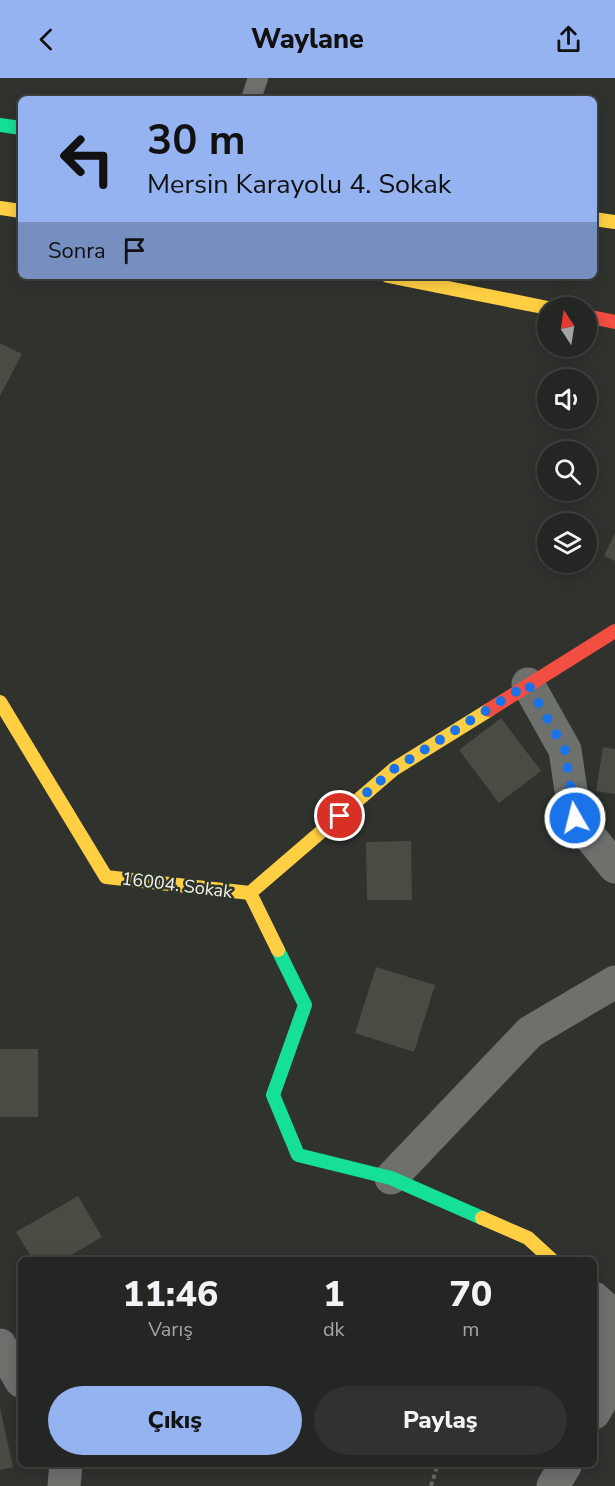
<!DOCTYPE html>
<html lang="tr">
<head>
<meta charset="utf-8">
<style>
  :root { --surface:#232622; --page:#2f322f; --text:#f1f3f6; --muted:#a3a5a5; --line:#404340; --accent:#95b2f1 }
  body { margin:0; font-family:"Nunito Sans",sans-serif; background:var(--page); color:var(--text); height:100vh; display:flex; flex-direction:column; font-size:22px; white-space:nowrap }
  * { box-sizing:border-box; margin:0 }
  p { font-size:20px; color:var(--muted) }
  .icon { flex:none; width:33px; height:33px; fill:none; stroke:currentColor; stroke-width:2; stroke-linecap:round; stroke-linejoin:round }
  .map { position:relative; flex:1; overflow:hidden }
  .side { position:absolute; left:18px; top:1179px; width:579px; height:210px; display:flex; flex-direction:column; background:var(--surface); border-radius:9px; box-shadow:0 3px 15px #0003,0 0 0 2px var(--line) }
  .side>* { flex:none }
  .top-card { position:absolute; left:18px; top:18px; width:579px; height:183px; border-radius:9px; box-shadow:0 3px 15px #0003,0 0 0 2px var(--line); background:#95b2f1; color:#111; overflow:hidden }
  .needle { width:39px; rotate:348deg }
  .buttons { position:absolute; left:537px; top:219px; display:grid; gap:12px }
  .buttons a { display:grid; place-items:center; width:60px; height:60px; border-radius:50%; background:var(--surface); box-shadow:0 3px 15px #0003,0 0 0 2px var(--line); font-size:30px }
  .pin { position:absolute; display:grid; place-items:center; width:51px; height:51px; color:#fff; margin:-26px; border:3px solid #fff; border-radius:50%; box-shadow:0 2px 6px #0007 }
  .me { position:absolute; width:66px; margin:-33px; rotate:352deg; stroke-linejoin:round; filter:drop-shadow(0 0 4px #0008) }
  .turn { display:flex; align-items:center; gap:21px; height:126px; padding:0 30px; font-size:27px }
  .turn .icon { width:78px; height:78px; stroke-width:2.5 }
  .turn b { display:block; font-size:42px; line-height:51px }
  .then { display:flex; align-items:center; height:57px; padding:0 30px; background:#0003; gap:12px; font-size:22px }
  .eta { display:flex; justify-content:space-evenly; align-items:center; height:102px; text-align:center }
  .eta b { font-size:36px; font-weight:800; line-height:42px }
  .primary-button { display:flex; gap:12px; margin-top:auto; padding:12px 30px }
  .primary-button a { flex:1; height:69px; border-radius:36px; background:var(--accent); color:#111; font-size:24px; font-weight:800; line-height:69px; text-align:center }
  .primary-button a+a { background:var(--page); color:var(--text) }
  header { display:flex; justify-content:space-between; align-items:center; height:78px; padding:0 30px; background:var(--accent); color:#111; font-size:27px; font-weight:800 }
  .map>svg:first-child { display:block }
  .building { fill:#4a4c43 }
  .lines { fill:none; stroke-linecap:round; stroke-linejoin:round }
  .path { stroke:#656763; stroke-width:4; stroke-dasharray:4.5 3; stroke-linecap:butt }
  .lane { stroke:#6e706c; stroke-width:20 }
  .street { stroke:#6e706c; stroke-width:33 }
  .fast { stroke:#16e098; stroke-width:14 }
  .slow { stroke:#ffcf43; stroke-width:14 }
  .jam { stroke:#f24e42; stroke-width:14 }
  .route { stroke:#1a73e8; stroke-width:10; stroke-dasharray:0 18 }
  .labels { text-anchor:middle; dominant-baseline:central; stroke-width:5; stroke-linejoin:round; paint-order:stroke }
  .street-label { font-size:18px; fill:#f0f3ed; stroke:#2f352a }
</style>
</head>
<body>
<header><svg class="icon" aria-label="back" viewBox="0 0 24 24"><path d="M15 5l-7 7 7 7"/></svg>Waylane<svg class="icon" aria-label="share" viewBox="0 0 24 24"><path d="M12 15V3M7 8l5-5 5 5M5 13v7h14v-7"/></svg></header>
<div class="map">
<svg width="615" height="1408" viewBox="0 0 615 1408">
  <rect width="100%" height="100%" fill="#2f322d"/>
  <path class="building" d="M0,265l22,11 -22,42z
    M615,455v28l-11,-5z
    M501,640l40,53 -42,32 -40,-53z
    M603,669l12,2v45l-19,-3z
    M411,763l1,59h-45l-1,-58z
    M376,889l59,18 -21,67 -59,-19z
    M0,971h38v68h-38z
    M78,1118l24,41 -39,23h-30l-17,-28z
    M0,1330l13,59 -13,3z"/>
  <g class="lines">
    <path class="path" d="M431,1408l7,-22"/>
    <path class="lane" d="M251,21l7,-21"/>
    <path class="street" d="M528,606l37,66 10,68 40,49
      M391,1100l139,-146 85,-50
      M594,1220l10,9 9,73 -19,33
      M0,1267l21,36
      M64,1408l2,-22
      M553,1408l13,-22"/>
    <path class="fast" d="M0,47l21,3
      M278,872l27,55 -32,90 25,60 93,23 91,40"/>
    <path class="slow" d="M0,130l21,3
      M594,141l21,3
      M388,198l160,32
      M0,624l106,175 144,16 28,57
      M250,815l144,-124 95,-59
      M482,1140l46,20 24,22"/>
    <path class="jam" d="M586,238l29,6
      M489,632l126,-79"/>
  </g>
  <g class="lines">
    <path class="route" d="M340,738l54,-47 134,-85 37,66 10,68"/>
  </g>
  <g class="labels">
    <g class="street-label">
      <text transform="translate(177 807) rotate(7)">16004. Sokak</text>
    </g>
  </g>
</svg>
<div class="buttons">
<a><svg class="needle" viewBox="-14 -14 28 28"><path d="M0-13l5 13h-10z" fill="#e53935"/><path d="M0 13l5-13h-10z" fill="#a3a5a5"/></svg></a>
<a><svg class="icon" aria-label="sound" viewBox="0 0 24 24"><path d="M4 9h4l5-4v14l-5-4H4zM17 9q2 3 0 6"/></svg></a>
<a><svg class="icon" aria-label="search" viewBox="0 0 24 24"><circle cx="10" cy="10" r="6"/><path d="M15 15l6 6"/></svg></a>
<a><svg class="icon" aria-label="layers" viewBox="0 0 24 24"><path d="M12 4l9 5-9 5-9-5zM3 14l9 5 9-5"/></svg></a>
</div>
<div class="pin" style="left:340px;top:738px;background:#d93025"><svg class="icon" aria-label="arrive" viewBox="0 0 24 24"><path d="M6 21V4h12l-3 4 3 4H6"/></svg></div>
<svg class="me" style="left:575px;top:740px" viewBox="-20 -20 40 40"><circle r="17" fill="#1a73e8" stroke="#fff" stroke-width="3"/><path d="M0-11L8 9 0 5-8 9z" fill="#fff"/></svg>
<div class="top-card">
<div class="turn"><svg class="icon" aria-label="left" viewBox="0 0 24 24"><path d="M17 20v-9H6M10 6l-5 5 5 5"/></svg><div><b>30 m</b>Mersin Karayolu 4. Sokak</div></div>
<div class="then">Sonra<svg class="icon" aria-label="arrive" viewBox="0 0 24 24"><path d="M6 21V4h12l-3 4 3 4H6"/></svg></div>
</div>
<section class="side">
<div class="eta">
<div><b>11:46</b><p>Varış</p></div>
<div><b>1</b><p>dk</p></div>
<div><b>70</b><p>m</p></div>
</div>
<div class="primary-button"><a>Çıkış</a><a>Paylaş</a></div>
</section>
</div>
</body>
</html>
